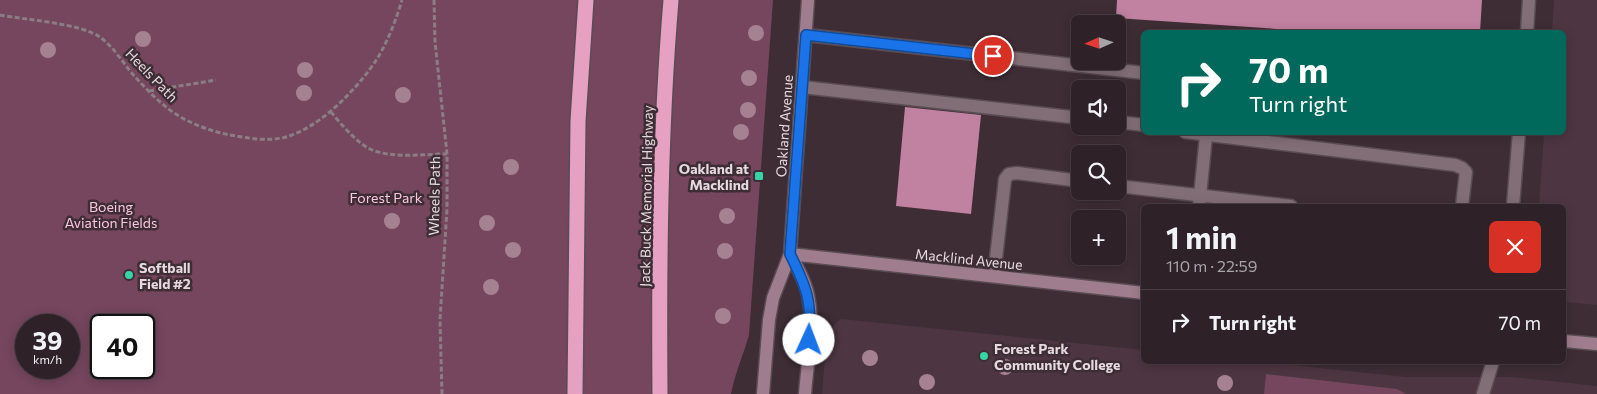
<!DOCTYPE html>
<html lang="en">
<head>
<meta charset="utf-8">
<style>
  :root { --surface:#2e2228; --page:#362a30; --text:#f1f3f6; --muted:#a7a4a8; --line:#493f45 }
  body { margin:0; font-family:Commissioner,sans-serif; background:var(--page); color:var(--text); height:100vh; display:flex; flex-direction:column; font-size:19px; white-space:nowrap }
  * { box-sizing:border-box; margin:0 }
  p { font-size:16px; color:var(--muted) }
  .icon { flex:none; width:28px; height:28px; fill:none; stroke:currentColor; stroke-width:2; stroke-linecap:round; stroke-linejoin:round }
  .map { position:relative; flex:1; overflow:hidden }
  .drawer { position:absolute; left:1141px; top:204px; width:425px; height:160px; display:flex; flex-direction:column; background:var(--surface); border-radius:8px; box-shadow:0 2px 12px #0003,0 0 0 1px var(--line) }
  .drawer>* { flex:none }
  .top-card { position:absolute; left:1141px; top:30px; width:425px; height:105px; border-radius:8px; box-shadow:0 2px 12px #0003,0 0 0 1px var(--line); background:#00695c; color:#fff; overflow:hidden }
  .needle { width:32px; rotate:267deg }
  .controls { position:absolute; left:1071px; top:15px; display:grid; gap:10px }
  .controls a { display:grid; place-items:center; width:55px; height:55px; border-radius:8px; background:var(--surface); box-shadow:0 2px 12px #0003,0 0 0 1px var(--line); font-size:25px }
  .speed { position:absolute; left:15px; top:314px; display:flex; gap:10px; font-size:25px; font-weight:700; text-align:center }
  .speed>* { display:grid; place-content:center; width:65px; height:65px; border-radius:50%; background:var(--surface); box-shadow:0 2px 12px #0003,0 0 0 1px var(--line); line-height:1 }
  .speed small { font-size:12px; font-weight:400 }
  .speed .limit { border:2px solid #111; border-radius:8px; background:#fff; color:#111 }
  .pin { position:absolute; display:grid; place-items:center; width:42px; height:42px; color:#fff; margin:-21px; border:2px solid #fff; border-radius:50%; box-shadow:0 1px 5px #0007 }
  .me { position:absolute; width:55px; margin:-28px; rotate:2deg; stroke-linejoin:round; filter:drop-shadow(0 0 4px #0008) }
  .turn { display:flex; align-items:center; gap:18px; height:105px; padding:0 25px; font-size:22px }
  .turn .icon { width:65px; height:65px; stroke-width:2.5 }
  .turn b { display:block; font-size:35px; line-height:42px }
  .round { display:grid; place-items:center; flex:none; width:52px; height:52px; border-radius:8px; background:var(--page) }
  .head { display:flex; align-items:center; justify-content:space-between; height:85px; padding:0 25px }
  h1 { font-size:30px; font-weight:700; line-height:38px }
  ul { padding:0; list-style:none }
  li { display:flex; align-items:center; gap:15px; height:65px; padding:0 25px; border-top:1px solid var(--line) }
  li div { flex:1 }
  li b { display:block; font-size:19px }
  li em { font-style:normal }
  .map>svg:first-child { display:block }
  .built { fill:#4d3641 }
  .green { fill:#75465e; fill-rule:evenodd }
  .building { fill:#c181a0 }
  .lines { fill:none; stroke-linecap:round; stroke-linejoin:round }
  .lane-casing { stroke:#5a4c53; stroke-width:15 }
  .street-casing { stroke:#5a4c53; stroke-width:15 }
  .secondary-casing { stroke:#5a4c53; stroke-width:15 }
  .highway-casing { stroke:#5a4c53; stroke-width:18 }
  .path { stroke:#8b7d83; stroke-width:3; stroke-dasharray:5 2.5; stroke-linecap:butt }
  .lane { stroke:#826e77; stroke-width:12 }
  .street { stroke:#826e77; stroke-width:12 }
  .secondary { stroke:#a07d8e; stroke-width:12 }
  .highway { stroke:#e5a0c2; stroke-width:15 }
  .tree { fill:#a68192 }
  .route-casing { stroke:#114b97; stroke-width:12 }
  .route { stroke:#1a73e8; stroke-width:9 }
  .poi-dot { fill:#36d4a7; stroke:#3e2d35; stroke-width:2 }
  .labels { text-anchor:middle; dominant-baseline:central; stroke-width:5; stroke-linejoin:round; paint-order:stroke }
  .street-label { font-size:14px; fill:#e5dadf; stroke:#3e2d35 }
  .poi-label { font-size:14px; font-weight:bold; fill:#e5dadf; stroke:#3e2d35; text-anchor:start }
  .park-label { font-size:14px; fill:#fcc5df; stroke:#3e2d35 }
</style>
</head>
<body>
<div class="map">
<svg width="1597" height="394" viewBox="0 0 1597 394">
  <rect width="100%" height="100%" fill="#3e2d35"/>
  <path class="built" d="M1554,0h43v305l-33,-3v-96h-25l5,-73 20,-1v-100h-12z
    M841,319l303,31v11h108l154,16h106l85,9v8h-775l4,-50 2,-11 7,-9z"/>
  <path class="green" d="M0,0h773l-24,335c-6,21 -14,38 -18,59h-731zM26,325h43v43h-43zM101,325h43v43h-43z
    M1266,374l131,15 9,5h-142z"/>
  <path class="building" d="M1117,0h365l-2,32h-157l-207,-14z
    M905,107l76,8 -10,99 -75,-8z"/>
  <g class="lines">
    <g class="lane-casing">
      <path id="lane" d="M806,35l338,38
        M802,87l278,31
        M1118,122l26,3
        M1185,132l270,33 7,3 4,4 -4,34
        M1118,186l173,20
        M1199,206l7,-70
        M994,276l11,-97 4,-5 8,-1 63,8"/>
    </g>
    <g class="street-casing">
      <path id="street" d="M1527,32l2,-32
        M1513,206l6,-74
        M1483,394l10,-33"/>
    </g>
    <g class="secondary-casing">
      <path id="secondary" d="M790,254l354,39
        M790,254c8,15 17,30 19,47 5,27 -2,65 -4,93
        M1564,341l33,3
        M763,394l6,-74 4,-22 17,-44 18,-254"/>
    </g>
    <g class="highway-casing">
      <path id="highway" d="M575,394l3,-273 8,-121
        M660,394c-1,-132 0,-263 11,-394"/>
    </g>
    <path class="path" d="M434,0l1,42 12,112v55l-7,111 2,74
      M0,15c26,5 79,8 100,22 12,9 21,22 30,34 13,15 27,30 44,42 17,11 36,18 56,22 18,3 38,7 56,2 35,-10 72,-49 91,-78 11,-18 19,-39 25,-59
      M149,91l67,-11
      M331,112c9,11 26,31 39,37 21,10 54,5 77,5"/>
    <use href="#lane" class="lane"/>
    <use href="#street" class="street"/>
    <use href="#secondary" class="secondary"/>
    <use href="#highway" class="highway"/>
  </g>
  <g class="tree">
    <circle cx="756" cy="33" r="8"/>
    <circle cx="143" cy="39" r="8"/>
    <circle cx="48" cy="50" r="8"/>
    <circle cx="305" cy="70" r="8"/>
    <circle cx="749" cy="78" r="8"/>
    <circle cx="304" cy="93" r="8"/>
    <circle cx="403" cy="95" r="8"/>
    <circle cx="748" cy="110" r="8"/>
    <circle cx="741" cy="132" r="8"/>
    <circle cx="511" cy="167" r="8"/>
    <circle cx="727" cy="216" r="8"/>
    <circle cx="392" cy="221" r="8"/>
    <circle cx="487" cy="223" r="8"/>
    <circle cx="513" cy="250" r="8"/>
    <circle cx="725" cy="251" r="8"/>
    <circle cx="491" cy="287" r="8"/>
    <circle cx="723" cy="316" r="8"/>
    <circle cx="870" cy="358" r="8"/>
    <circle cx="1005" cy="367" r="8"/>
    <circle cx="927" cy="382" r="8"/>
    <circle cx="1225" cy="383" r="8"/>
  </g>
  <g class="lines">
    <g class="route-casing">
      <path id="route" d="M809,340c3,-38 -2,-52 -19,-86l16,-219 187,21"/>
    </g>
    <use href="#route" class="route"/>
  </g>
  <g class="poi-dot">
    <rect x="754" y="171" width="10" height="10" rx="2.5"/>
    <circle cx="129" cy="275" r="5"/>
    <circle cx="984" cy="356" r="5"/>
  </g>
  <g class="labels">
    <g class="street-label">
      <text transform="translate(152 75) rotate(46)">Heels Path</text>
      <text transform="translate(784 126) rotate(-86)">Oakland Avenue</text>
      <text transform="translate(434 196) rotate(-89)">Wheels Path</text>
      <text transform="translate(646 196) rotate(-89)">Jack Buck Memorial Highway</text>
      <text transform="translate(969 259) rotate(6)">Macklind Avenue</text>
    </g>
    <g class="poi-label">
      <text x="749" y="168" text-anchor="end">Oakland at<tspan x="749" dy="16">Macklind</tspan></text>
      <text x="139" y="267">Softball<tspan x="139" dy="16">Field #2</tspan></text>
      <text x="994" y="348">Forest Park<tspan x="994" dy="16">Community College</tspan></text>
    </g>
    <g class="park-label">
      <text x="386" y="197">Forest Park</text>
      <text x="111" y="206">Boeing<tspan x="111" dy="16">Aviation Fields</tspan></text>
    </g>
  </g>
</svg>
<div class="controls">
<a><svg class="needle" viewBox="-14 -14 28 28"><path d="M0-13l5 13h-10z" fill="#e53935"/><path d="M0 13l5-13h-10z" fill="#a7a4a8"/></svg></a>
<a><svg class="icon" aria-label="sound" viewBox="0 0 24 24"><path d="M4 9h4l5-4v14l-5-4H4zM17 9q2 3 0 6"/></svg></a>
<a><svg class="icon" aria-label="search" viewBox="0 0 24 24"><circle cx="10" cy="10" r="6"/><path d="M15 15l6 6"/></svg></a>
<a>+</a>
</div>
<div class="speed"><div>39<small>km/h</small></div><div class="limit">40</div></div>
<div class="pin" style="left:993px;top:56px;background:#d93025"><svg class="icon" aria-label="arrive" viewBox="0 0 24 24"><path d="M6 21V4h12l-3 4 3 4H6"/></svg></div>
<svg class="me" style="left:809px;top:340px" viewBox="-20 -20 40 40"><circle r="19" fill="#fff"/><path d="M0-13L10 11 0 6-10 11z" fill="#1a73e8"/></svg>
<div class="top-card">
<div class="turn"><svg class="icon" aria-label="right" viewBox="0 0 24 24"><path d="M7 20v-9h11M14 6l5 5-5 5"/></svg><div><b>70 m</b>Turn right</div></div>
</div>
<section class="drawer">
<div class="head"><div><h1>1 min</h1><p>110 m · 22:59</p></div><a class="round" style="background:#d93025;color:#fff"><svg class="icon" aria-label="close" viewBox="0 0 24 24"><path d="M6 6l12 12M18 6L6 18"/></svg></a></div>
<ul>
<li><svg class="icon" aria-label="right" viewBox="0 0 24 24"><path d="M7 20v-9h11M14 6l5 5-5 5"/></svg><div><b>Turn right</b></div><em>70 m</em></li>
</ul>
</section>
</div>
</body>
</html>
